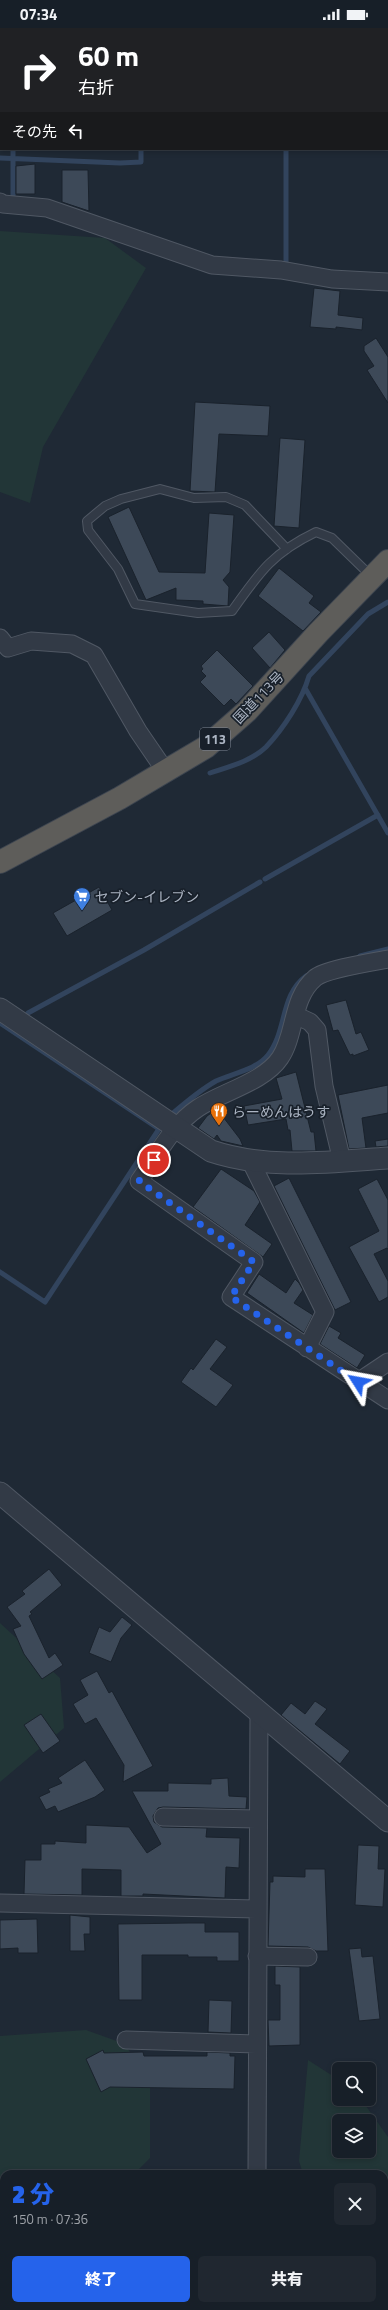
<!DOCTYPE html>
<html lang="ja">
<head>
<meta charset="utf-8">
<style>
  :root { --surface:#171f28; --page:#202730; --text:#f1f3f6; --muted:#9ea2a8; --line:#363d45; --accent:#2563eb }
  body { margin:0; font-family:"Titillium Web","Noto Sans JP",sans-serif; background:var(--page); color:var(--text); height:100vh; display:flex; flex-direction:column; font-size:15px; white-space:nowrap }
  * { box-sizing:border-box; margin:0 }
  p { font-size:13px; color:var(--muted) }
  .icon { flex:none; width:22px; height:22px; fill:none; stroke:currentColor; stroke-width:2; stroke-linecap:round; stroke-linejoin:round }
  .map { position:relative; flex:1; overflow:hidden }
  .side { position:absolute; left:0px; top:2142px; width:388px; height:140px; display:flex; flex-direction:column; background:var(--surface); border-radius:12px 12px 0 0; box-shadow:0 2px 6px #0003,0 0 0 1px var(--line) }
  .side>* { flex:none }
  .guide { position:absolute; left:0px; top:0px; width:388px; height:122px; box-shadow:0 2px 6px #0003,0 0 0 1px var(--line); background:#202124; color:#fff; overflow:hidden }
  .fabs { position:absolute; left:332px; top:2034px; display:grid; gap:8px }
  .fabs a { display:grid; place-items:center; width:44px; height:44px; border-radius:6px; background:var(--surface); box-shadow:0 2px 6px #0003,0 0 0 1px var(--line); font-size:20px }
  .pin { position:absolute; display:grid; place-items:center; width:34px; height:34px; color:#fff; margin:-17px; border:2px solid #fff; border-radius:50%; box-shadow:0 1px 4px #0007 }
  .me { position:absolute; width:44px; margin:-22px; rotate:304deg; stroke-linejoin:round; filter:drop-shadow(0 0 3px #0008) }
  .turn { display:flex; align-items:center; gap:14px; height:84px; padding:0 12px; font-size:18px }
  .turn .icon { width:52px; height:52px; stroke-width:2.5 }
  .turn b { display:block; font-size:28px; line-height:34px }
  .then { display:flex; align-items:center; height:38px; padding:0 12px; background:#0003; gap:8px; font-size:15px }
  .round { display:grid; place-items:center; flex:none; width:42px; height:42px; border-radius:6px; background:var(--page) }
  .headline { display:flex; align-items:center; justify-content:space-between; height:68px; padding:0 12px }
  h1 { font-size:24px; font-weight:800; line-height:30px; color:var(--accent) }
  .cta { display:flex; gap:8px; margin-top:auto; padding:8px 12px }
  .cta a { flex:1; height:46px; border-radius:6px; background:var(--accent); color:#fff; font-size:16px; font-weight:800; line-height:46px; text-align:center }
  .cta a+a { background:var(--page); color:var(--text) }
  .status { display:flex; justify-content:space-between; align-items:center; height:28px; padding:0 20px; background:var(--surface); direction:ltr }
  .status svg { height:11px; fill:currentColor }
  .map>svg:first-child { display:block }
  .green { fill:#223637; fill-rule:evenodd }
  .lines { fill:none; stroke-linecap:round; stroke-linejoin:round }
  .stream { stroke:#32445d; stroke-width:5 }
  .building { fill:#3d4958; stroke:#1a222c }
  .service-casing { stroke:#505864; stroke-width:10 }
  .minor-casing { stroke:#505864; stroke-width:19 }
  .tertiary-casing { stroke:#505864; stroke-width:23 }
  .trunk-casing { stroke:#3d4550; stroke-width:24 }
  .service { stroke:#323a46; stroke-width:8 }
  .minor { stroke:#323a46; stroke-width:17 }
  .tertiary { stroke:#323a46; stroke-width:21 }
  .trunk { stroke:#5e5d5a; stroke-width:22 }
  .route { stroke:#2563eb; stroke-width:7; stroke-dasharray:0 12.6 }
  .labels { text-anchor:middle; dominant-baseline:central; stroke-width:3.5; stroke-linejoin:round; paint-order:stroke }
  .shield { fill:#18202a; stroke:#808895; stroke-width:1 }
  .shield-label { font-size:13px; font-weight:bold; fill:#acb5c3 }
  .street-label { font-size:14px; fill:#acb5c3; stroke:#18202a }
  .poi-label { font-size:14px; fill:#acb5c3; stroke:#18202a; text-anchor:start }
</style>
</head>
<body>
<div class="status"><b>07:34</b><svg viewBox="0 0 49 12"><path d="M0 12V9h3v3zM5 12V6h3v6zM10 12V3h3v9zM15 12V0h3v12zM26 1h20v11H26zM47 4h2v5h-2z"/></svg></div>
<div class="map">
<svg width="388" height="2282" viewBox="0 0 388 2282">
  <rect width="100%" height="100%" fill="#1f2935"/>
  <path class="green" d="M0,203l105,7 41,30 -103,179 -13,56 -30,-11z
    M0,1595l60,55 4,50 -64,54z
    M86,2002l39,14 25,42v72l-16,16h-130v132h48l7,4h-59v-274z
    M308,2032l31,20v19h22l27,38v173h-43l-1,-4h40v-132h-81l-4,-13zM339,2093h30v30h-30z"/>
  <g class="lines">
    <path class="stream" d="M140,0v1
      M285,0v1
      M13,1v-1
      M13,121v53
      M286,121v119
      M0,130l120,5 21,-1v-13
      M305,660l83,145
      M210,745c18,-6 42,-12 56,-26 18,-19 36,-47 43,-71l59,-62 20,-12
      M265,851l113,-64
      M360,928l28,-7
      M28,985l116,-63 116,-68
      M0,995l159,106 -114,173 -45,-30
      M172,1086c14,-12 28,-24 44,-33 17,-8 40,-11 52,-26 19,-24 12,-60 38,-79"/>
  </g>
  <path class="building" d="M35,136v30h-19v-28z
    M62,142h26l1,41 -27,-9z
    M314,260l26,3 -2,24 25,3 -1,12 -26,-3v2l-26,-2z
    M376,310l12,19v46l-21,-33 7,-4 -10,-15v-5z
    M195,374l75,4 -2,30 -49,-2 -4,58 -25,-1z
    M280,410l25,2 -6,88 -25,-2z
    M129,479l30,65 46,1 4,-60 25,2 -4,57 -7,8 6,7 -1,19 -25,-2v-3l-27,-1v-12l-30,12 -38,-83z
    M279,540l35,28 -5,7 12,9 -18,19 -45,-35z
    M269,604l16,18 -15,18 -18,-20z
    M217,622l36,36 -17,18 -5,-5 -7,7 -24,-24 6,-6 -5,-5 2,-2 -2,-3z
    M99,859l13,23 -45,26 -14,-23z
    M346,972l10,34 5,-2 8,18 -16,6v-2l-3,1 -12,-25 -5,1 -7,-26z
    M296,1044l15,60h3l2,19h-24l-2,-21h-2l-2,-11 -38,6 -4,-19 38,-7 -6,-21z
    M388,1057v28l-26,5 4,30 -17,1 -11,-54z
    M217,1081l23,30 3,7 -22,-5 -4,-6 -3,4 -16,-11 9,-12z
    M388,1111v7l-12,1 -1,-6z
    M221,1141l33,22 6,11 -15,23 27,19 -9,13 -70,-50z
    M289,1150l62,124 -16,8 -61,-124z
    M377,1151l11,21v49l-1,-1 -13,6 14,27v16l-9,5 -30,-55 30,-16 -21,-42z
    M259,1246l27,19 9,-14 4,4 4,7 -9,13 19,12 -9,18 -57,-40z
    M329,1298l12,7 -3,5 27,17 -8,13 -37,-24z
    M216,1311l11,8 -17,22 23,16 -17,22 -35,-25 10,-14 2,2z
    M49,1541l13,16 -32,27 2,2 -3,2 20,42 6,-5 8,12 -21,14 -18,-25 -11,-25 8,-3 -14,-19 18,-13 -3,-3z
    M122,1589l10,8 -11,13 -10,24 -22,-9 10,-26 11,5z
    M97,1643l12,22 3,-2 41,75 -30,16 1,-17 -28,-47 -11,6 -12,-20 15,-9 -8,-15z
    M315,1673l12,8 -12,15 35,27 -10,13 -59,-49 10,-12 14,11z
    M41,1686l19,27 -17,12 -19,-28z
    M85,1732l20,30 -10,7 -37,15 -3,-6 -9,4 -7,-13 11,-5 -2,-3 14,-6 -4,-5z
    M228,1750l1,18 18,1 -1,12 -83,-2 -5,1 -5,8 1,6 8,5 45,1 -1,9 34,1 -1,30 -13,-1 -1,31 -82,-4v2h-22v-26l-39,-1v26l-58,-1 1,-34h16v-16h14v-3l31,2v-18l43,2 18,26 14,-9 -29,-53h36v-8l43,1v-5z
    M358,1817l21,1 -1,23h7l-2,38 -28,-2z
    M305,1841h20l3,82h-12l-8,-4 -40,-1 2,-64h3v-6l32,1z
    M70,1887l20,2v17h-6l1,17h-15z
    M37,1891l1,34h-20v-5l-18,1v-29z
    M188,1895h17v9h34v29h-22v-4h-29v-2h-46v45h-23l-1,-76z
    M361,1920l1,9 11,-1 7,63 -21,2 -10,-72z
    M275,1938l25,1v78l-31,1 -1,-26h12v-35h-5z
    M209,1972l23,1 -1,32 -23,-1z
    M103,2022l1,3 39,-1 1,4h63v-4l23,1v3h5l-1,33 -124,-2 -9,5 -15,-33z"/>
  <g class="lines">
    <g class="service-casing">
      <path id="service" d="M287,521l-42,-44 -19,-8 -32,1 -34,-9 -39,10 -16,7 -18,15 1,9 30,39 17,35 63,9 34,-2c27,-38 40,-58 84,-79l16,6 39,38"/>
    </g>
    <g class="minor-casing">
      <path id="minor" d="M0,174l3,2 44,4 165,57 69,5 51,9 56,3
        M0,610l8,10 23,-7 41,3 22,11 44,76 28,41
        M388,931c-16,3 -63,10 -73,19 -24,20 -19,57 -35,80 -16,24 -58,34 -82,50 -26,17 -42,49 -59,73l115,81 -23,35 157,103
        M295,987l15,7 7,8 7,56 18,75
        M251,1134l74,150 -18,36
        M358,1354l30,-20
        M163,1789l95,2
        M0,1875l258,6
        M257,1928l51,1
        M126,2012l131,4
        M257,2146l2,-463
        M252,2282v-4"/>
    </g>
    <g class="tertiary-casing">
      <path id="tertiary" d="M0,981l211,142c56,19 119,11 177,7
        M0,1465l388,328"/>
    </g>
    <g class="trunk-casing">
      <path id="trunk" d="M0,834l120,-64 86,-51 41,-36 71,-78 70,-72"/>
    </g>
    <use href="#service" class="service"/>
    <use href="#minor" class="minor"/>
    <use href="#tertiary" class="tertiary"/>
    <use href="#trunk" class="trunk"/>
  </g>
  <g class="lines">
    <path class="route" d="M154,1132l-15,21 115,81 -23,35 127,85"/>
  </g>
  <defs>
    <g id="supermarket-pin" transform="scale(0.9)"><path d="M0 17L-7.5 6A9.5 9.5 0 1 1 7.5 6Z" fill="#3f7fe0" stroke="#18202a"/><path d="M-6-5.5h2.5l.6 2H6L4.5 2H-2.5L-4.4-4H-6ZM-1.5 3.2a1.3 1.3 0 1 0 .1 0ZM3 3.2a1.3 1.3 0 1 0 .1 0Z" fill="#fff"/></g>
    <g id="restaurant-pin" transform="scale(0.9)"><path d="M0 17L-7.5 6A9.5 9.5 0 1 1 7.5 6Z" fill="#e8710a" stroke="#18202a"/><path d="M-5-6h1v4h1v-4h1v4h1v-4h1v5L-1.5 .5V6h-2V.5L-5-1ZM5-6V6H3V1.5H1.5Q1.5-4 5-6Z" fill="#fff"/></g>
  </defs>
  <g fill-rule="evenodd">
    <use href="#supermarket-pin" x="82" y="868"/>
    <use href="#restaurant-pin" x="219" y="1083"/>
  </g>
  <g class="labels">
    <rect class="shield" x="200" y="700" width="30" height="22" rx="3"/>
    <g class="shield-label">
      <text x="215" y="711">113</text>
    </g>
    <g class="street-label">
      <text transform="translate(258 669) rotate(-46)">国道113号</text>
    </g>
    <g class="poi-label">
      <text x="95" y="868">セブン-イレブン</text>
      <text x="232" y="1083">らーめんはうす</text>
    </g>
  </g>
</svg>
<div class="fabs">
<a><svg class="icon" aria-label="search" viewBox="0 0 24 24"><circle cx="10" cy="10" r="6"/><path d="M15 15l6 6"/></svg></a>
<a><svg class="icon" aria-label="layers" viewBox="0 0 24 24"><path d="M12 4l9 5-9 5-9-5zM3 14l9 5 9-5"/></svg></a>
</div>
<div class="pin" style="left:154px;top:1132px;background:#d93025"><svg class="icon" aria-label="arrive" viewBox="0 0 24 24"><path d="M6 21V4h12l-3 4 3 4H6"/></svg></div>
<svg class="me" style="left:358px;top:1354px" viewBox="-20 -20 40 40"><path d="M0-17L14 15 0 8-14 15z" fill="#2563eb" stroke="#fff" stroke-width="4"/></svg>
<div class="guide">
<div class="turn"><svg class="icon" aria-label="right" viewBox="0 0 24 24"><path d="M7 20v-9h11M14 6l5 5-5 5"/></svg><div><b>60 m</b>右折</div></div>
<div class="then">その先<svg class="icon" aria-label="left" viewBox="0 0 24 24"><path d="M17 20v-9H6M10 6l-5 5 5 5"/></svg></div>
</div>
<section class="side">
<div class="headline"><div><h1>2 分</h1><p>150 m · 07:36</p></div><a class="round"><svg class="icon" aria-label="close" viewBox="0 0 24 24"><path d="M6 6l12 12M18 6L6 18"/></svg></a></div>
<div class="cta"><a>終了</a><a>共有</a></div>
</section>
</div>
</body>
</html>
